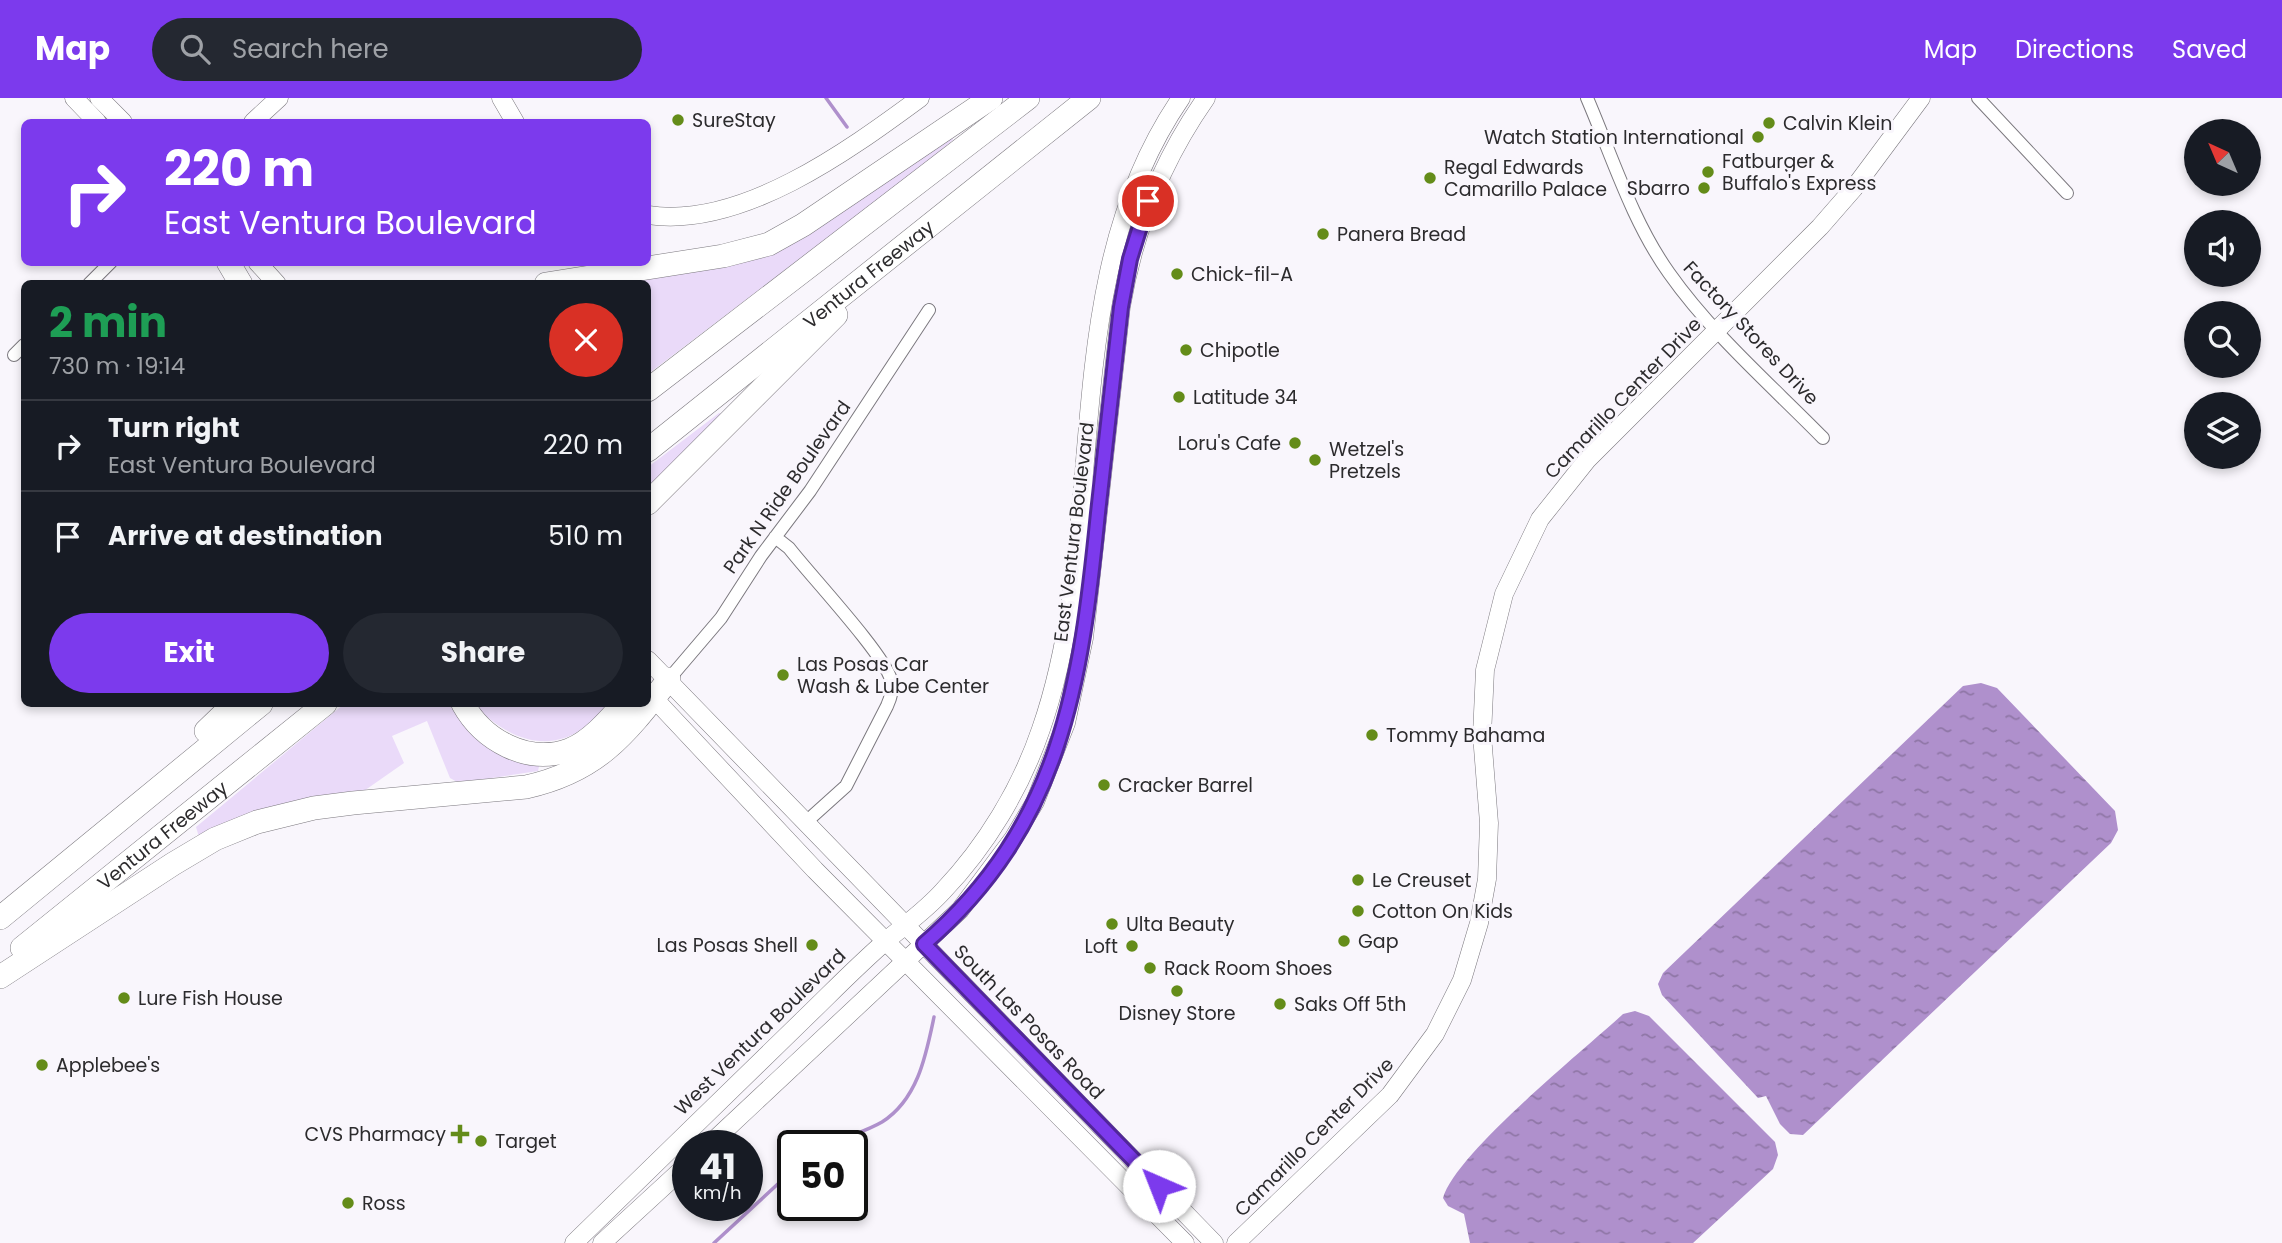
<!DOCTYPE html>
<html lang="en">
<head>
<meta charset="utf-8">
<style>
  :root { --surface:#171b24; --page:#242831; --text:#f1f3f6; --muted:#9ea1a6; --line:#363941; --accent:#7c3aed }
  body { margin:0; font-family:Poppins,sans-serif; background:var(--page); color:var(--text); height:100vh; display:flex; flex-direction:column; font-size:26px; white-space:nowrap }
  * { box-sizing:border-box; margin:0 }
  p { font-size:23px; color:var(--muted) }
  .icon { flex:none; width:38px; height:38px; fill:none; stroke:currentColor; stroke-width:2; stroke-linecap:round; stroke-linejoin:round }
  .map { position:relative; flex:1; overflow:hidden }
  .drawer { position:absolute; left:21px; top:182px; width:630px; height:427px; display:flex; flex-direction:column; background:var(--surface); border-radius:10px; box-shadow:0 4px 10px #0003 }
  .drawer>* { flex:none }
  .guide { position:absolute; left:21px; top:21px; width:630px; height:147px; border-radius:10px; box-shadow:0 4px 10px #0003; background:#7c3aed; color:#fff; overflow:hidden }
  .needle { width:46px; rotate:316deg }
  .tools { position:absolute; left:2184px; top:21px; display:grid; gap:14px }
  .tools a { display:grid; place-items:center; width:77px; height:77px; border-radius:50%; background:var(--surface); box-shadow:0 4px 10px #0003; font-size:35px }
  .speed { position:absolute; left:672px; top:1032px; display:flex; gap:14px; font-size:35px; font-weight:700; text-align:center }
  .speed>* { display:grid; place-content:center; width:91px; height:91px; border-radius:50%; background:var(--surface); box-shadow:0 4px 10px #0003; line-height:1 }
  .speed small { font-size:18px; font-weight:400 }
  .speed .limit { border:4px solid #111; border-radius:10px; background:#fff; color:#111 }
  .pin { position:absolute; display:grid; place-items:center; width:60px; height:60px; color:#fff; margin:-30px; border:4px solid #fff; border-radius:50%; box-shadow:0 2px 7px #0007 }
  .me { position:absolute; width:77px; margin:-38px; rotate:316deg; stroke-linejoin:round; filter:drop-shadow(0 0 5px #0008) }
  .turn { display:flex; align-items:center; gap:24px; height:147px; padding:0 28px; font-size:32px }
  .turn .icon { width:91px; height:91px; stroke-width:2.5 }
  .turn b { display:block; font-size:49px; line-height:60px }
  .round { display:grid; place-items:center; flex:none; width:74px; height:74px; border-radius:37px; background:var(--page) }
  .summary { display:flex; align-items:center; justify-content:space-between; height:119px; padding:0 28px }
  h1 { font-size:42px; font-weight:700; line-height:52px; color:#1e9e55 }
  .button { display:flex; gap:14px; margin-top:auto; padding:14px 28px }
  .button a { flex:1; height:80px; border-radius:42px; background:var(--accent); color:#fff; font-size:28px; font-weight:700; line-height:80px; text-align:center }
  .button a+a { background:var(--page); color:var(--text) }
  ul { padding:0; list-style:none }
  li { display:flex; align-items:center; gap:21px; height:91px; padding:0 28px; border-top:2px solid var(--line) }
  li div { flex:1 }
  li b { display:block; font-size:26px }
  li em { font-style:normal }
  header { display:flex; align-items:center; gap:42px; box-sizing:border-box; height:98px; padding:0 35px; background:var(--accent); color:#fff }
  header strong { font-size:33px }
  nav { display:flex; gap:38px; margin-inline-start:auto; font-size:24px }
  .search { width:490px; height:63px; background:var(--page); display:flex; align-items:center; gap:18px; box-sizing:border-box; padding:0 24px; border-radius:38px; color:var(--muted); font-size:26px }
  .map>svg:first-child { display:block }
  .grass { fill:#eadaf9 }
  .water { fill:url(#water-ripples) }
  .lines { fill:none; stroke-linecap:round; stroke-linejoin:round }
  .stream { stroke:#af90cc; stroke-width:3.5 }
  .street-casing { stroke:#7b787e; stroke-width:14 }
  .secondary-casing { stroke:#7b787e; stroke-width:19 }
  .highway-casing { stroke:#7b787e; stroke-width:24 }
  .street { stroke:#fff; stroke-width:12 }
  .secondary { stroke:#fff; stroke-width:18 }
  .highway { stroke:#fff; stroke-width:23 }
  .route-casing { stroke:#51269a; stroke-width:18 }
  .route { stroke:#7c3aed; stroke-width:12 }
  .poi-dot { fill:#648c19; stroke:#f9f6fc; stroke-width:2.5 }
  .labels { text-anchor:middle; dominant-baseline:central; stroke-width:6; stroke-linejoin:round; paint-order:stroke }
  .poi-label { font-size:19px; fill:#2c2b2d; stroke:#f9f6fc; text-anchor:start }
  .street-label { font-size:19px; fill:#2c2b2d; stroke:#f9f6fc }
</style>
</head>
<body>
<header>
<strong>Map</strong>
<div class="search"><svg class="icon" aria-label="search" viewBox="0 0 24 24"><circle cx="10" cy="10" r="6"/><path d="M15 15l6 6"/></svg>Search here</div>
<nav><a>Map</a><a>Directions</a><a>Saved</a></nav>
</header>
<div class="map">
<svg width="2282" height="1145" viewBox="0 0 2282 1145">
  <defs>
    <pattern id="water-ripples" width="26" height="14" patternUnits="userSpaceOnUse" patternTransform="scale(1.75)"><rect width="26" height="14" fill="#af90cc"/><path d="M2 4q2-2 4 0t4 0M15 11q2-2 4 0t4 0" fill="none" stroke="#8f76a6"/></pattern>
  </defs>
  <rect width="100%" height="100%" fill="#f9f6fc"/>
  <path class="grass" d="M949,34l4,8 -23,20 -282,214v-90h-46l126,-21z
    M719,315l5,2 -76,79v-27z
    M344,606h113l84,53 -3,14 -79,12 -9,-5 -23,-57 -35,15 12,27 -43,30 -162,44 -3,-10z
    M474,606h138c-10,8 -19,18 -30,25 -39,27 -81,5 -108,-25z"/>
  <path class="water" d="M1981,585l16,5 118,123 3,19 -7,13 -308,292 -13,-1 -10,-10 -14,-28 -8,2 -96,-103 -4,-11 5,-11 300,-287z
    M1635,913l14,5 126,126 3,13 -5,14 -80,74h-223l-6,-29 -16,-8 -5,-8c13,-45 140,-147 180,-184z"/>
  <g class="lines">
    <path class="stream" d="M826,0l21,29
      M827,1048c17,-9 38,-14 55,-24 36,-23 44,-67 52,-105
      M714,1145l79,-73"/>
    <g class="street-casing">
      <path id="street" d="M1587,0c25,58 45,123 82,175 43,61 102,112 154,165
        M1978,0l89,95
        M89,186l22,-22
        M14,257l10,-10
        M775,439l14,11c20,26 96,107 102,132 2,10 0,17 -4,26l-41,80 -40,36
        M669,581l52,-61 40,-62 49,-65 119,-181"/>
    </g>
    <g class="secondary-casing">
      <path id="secondary" d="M74,0l23,24
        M99,0l24,24
        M501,0l14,24
        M253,24l26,-24
        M648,117c93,14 200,-64 272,-117
        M257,164l20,22
        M648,562l566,583
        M648,594l167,178 370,373
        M708,1048l252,-236 53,-71 22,-37 31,-79 18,-85 37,-331c13,-77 40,-145 85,-209
        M574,1145c77,-74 152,-149 229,-223 28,-27 55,-55 84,-80 19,-16 39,-30 56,-49 43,-45 78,-103 98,-162 71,-204 12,-445 140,-631
        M602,1145l86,-79
        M1236,1145l154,-148 45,-61 27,-54 17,-57 8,-44 2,-56 -7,-88 3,-65 19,-76 36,-75 47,-59 233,-233 34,-39 67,-90"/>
    </g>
    <g class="highway-casing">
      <g id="highway">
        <path d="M228,164l13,22"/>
        <path d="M546,186l177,-28 46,-12 34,-19 188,-127"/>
        <path d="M648,292l380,-292"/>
        <path id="s1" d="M648,352l441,-352"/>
        <path d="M648,405l188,-188"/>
        <path d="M463,606c20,36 64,61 106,46 21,-8 40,-30 54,-46"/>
        <path d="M206,633l28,-27"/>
        <path d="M0,820l261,-214"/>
        <path id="s2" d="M22,850l303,-244"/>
        <path d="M0,879l173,-113 42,-25 42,-17 57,-14 39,-5 173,-16c72,-16 99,-52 143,-108"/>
      </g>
    </g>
    <use href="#street" class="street"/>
    <use href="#secondary" class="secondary"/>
    <use href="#highway" class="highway"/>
  </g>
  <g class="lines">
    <g class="route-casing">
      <path id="route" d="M1148,103l-18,58 -9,48c-8,69 -15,138 -23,206 -17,170 -36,312 -174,431l235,242"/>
    </g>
    <use href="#route" class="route"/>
  </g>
  <g class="poi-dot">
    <circle cx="678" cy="22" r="7"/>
    <circle cx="1769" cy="25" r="7"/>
    <circle cx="1758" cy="39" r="7"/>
    <circle cx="1708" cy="74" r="7"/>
    <circle cx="1430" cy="80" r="7"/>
    <circle cx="1704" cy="90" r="7"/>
    <circle cx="1323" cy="136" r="7"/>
    <circle cx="1177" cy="176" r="7"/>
    <circle cx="1186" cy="252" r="7"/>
    <circle cx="1179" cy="299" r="7"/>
    <circle cx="1295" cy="345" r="7"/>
    <circle cx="1315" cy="362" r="7"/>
    <circle cx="783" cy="577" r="7"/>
    <circle cx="1372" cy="637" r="7"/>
    <circle cx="1104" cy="687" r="7"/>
    <circle cx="1358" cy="782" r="7"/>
    <circle cx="1358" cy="813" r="7"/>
    <circle cx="1112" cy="826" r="7"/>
    <circle cx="1344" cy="843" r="7"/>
    <circle cx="812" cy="847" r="7"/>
    <circle cx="1132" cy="848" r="7"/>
    <circle cx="1150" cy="870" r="7"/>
    <circle cx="1177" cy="893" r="7"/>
    <circle cx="124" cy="900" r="7"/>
    <circle cx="1280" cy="906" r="7"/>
    <circle cx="42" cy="967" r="7"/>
    <path d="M456.5 1025.5h7v7h7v7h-7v7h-7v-7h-7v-7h7z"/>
    <circle cx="481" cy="1043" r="7"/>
    <circle cx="348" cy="1105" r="7"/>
  </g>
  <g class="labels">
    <g class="poi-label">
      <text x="692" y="22">SureStay</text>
      <text x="1783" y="25">Calvin Klein</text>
      <text x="1744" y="39" text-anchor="end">Watch Station International</text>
      <text x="1722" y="63">Fatburger &amp;<tspan x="1722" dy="22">Buffalo's Express</tspan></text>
      <text x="1444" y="69">Regal Edwards<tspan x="1444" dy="22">Camarillo Palace</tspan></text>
      <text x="1690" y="90" text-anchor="end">Sbarro</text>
      <text x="1337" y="136">Panera Bread</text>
      <text x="1191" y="176">Chick-fil-A</text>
      <text x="1200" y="252">Chipotle</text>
      <text x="1193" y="299">Latitude 34</text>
      <text x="1281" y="345" text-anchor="end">Loru's Cafe</text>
      <text x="1329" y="351">Wetzel's<tspan x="1329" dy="22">Pretzels</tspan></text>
      <text x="797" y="566">Las Posas Car<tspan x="797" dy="22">Wash &amp; Lube Center</tspan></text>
      <text x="1386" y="637">Tommy Bahama</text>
      <text x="1118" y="687">Cracker Barrel</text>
      <text x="1372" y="782">Le Creuset</text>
      <text x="1372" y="813">Cotton On Kids</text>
      <text x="1126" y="826">Ulta Beauty</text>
      <text x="1358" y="843">Gap</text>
      <text x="798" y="847" text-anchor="end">Las Posas Shell</text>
      <text x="1118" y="848" text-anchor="end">Loft</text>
      <text x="1164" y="870">Rack Room Shoes</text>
      <text x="138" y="900">Lure Fish House</text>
      <text x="1294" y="906">Saks Off 5th</text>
      <text x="1177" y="915" text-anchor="middle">Disney Store</text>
      <text x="56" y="967">Applebee's</text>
      <text x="446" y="1036" text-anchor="end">CVS Pharmacy</text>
      <text x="495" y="1043">Target</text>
      <text x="362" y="1105">Ross</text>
    </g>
    <g class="street-label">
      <text stroke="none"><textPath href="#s1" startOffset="282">Ventura Freeway</textPath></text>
      <text transform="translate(1751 235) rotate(47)">Factory Stores Drive</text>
      <text transform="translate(1623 300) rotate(-46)">Camarillo Center Drive</text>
      <text transform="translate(787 389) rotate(-55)">Park N Ride Boulevard</text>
      <text transform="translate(1074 434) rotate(-83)">East Ventura Boulevard</text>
      <text stroke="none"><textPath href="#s2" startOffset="180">Ventura Freeway</textPath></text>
      <text transform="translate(1029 924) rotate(46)">South Las Posas Road</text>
      <text transform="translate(760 934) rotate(-44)">West Ventura Boulevard</text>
      <text transform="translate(1314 1039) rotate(-45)">Camarillo Center Drive</text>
    </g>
  </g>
</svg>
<div class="tools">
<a><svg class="needle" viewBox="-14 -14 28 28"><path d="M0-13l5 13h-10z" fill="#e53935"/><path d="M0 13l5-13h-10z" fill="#9ea1a6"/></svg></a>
<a><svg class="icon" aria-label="sound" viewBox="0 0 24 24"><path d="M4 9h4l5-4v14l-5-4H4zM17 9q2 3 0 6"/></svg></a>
<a><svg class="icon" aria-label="search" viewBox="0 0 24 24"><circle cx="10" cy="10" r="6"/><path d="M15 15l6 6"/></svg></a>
<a><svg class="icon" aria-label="layers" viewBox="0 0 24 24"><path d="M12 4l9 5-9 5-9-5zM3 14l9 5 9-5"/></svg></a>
</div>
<div class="speed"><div>41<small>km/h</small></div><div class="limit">50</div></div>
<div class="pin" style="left:1148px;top:103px;background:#d93025"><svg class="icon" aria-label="arrive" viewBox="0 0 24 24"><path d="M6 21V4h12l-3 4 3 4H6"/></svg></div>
<svg class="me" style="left:1159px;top:1088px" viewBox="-20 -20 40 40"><circle r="19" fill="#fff"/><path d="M0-13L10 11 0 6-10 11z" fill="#7c3aed"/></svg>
<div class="guide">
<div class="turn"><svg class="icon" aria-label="right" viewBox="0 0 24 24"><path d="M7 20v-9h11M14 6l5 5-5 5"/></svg><div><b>220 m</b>East Ventura Boulevard</div></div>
</div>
<section class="drawer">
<div class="summary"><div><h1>2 min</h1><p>730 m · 19:14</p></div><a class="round" style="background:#d93025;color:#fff"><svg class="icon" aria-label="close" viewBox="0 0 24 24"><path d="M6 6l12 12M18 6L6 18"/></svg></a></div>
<ul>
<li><svg class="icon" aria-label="right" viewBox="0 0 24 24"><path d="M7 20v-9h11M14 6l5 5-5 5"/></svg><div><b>Turn right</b><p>East Ventura Boulevard</p></div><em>220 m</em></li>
<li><svg class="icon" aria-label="arrive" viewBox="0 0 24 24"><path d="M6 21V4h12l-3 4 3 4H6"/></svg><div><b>Arrive at destination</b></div><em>510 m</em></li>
</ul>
<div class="button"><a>Exit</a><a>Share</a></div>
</section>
</div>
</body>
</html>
